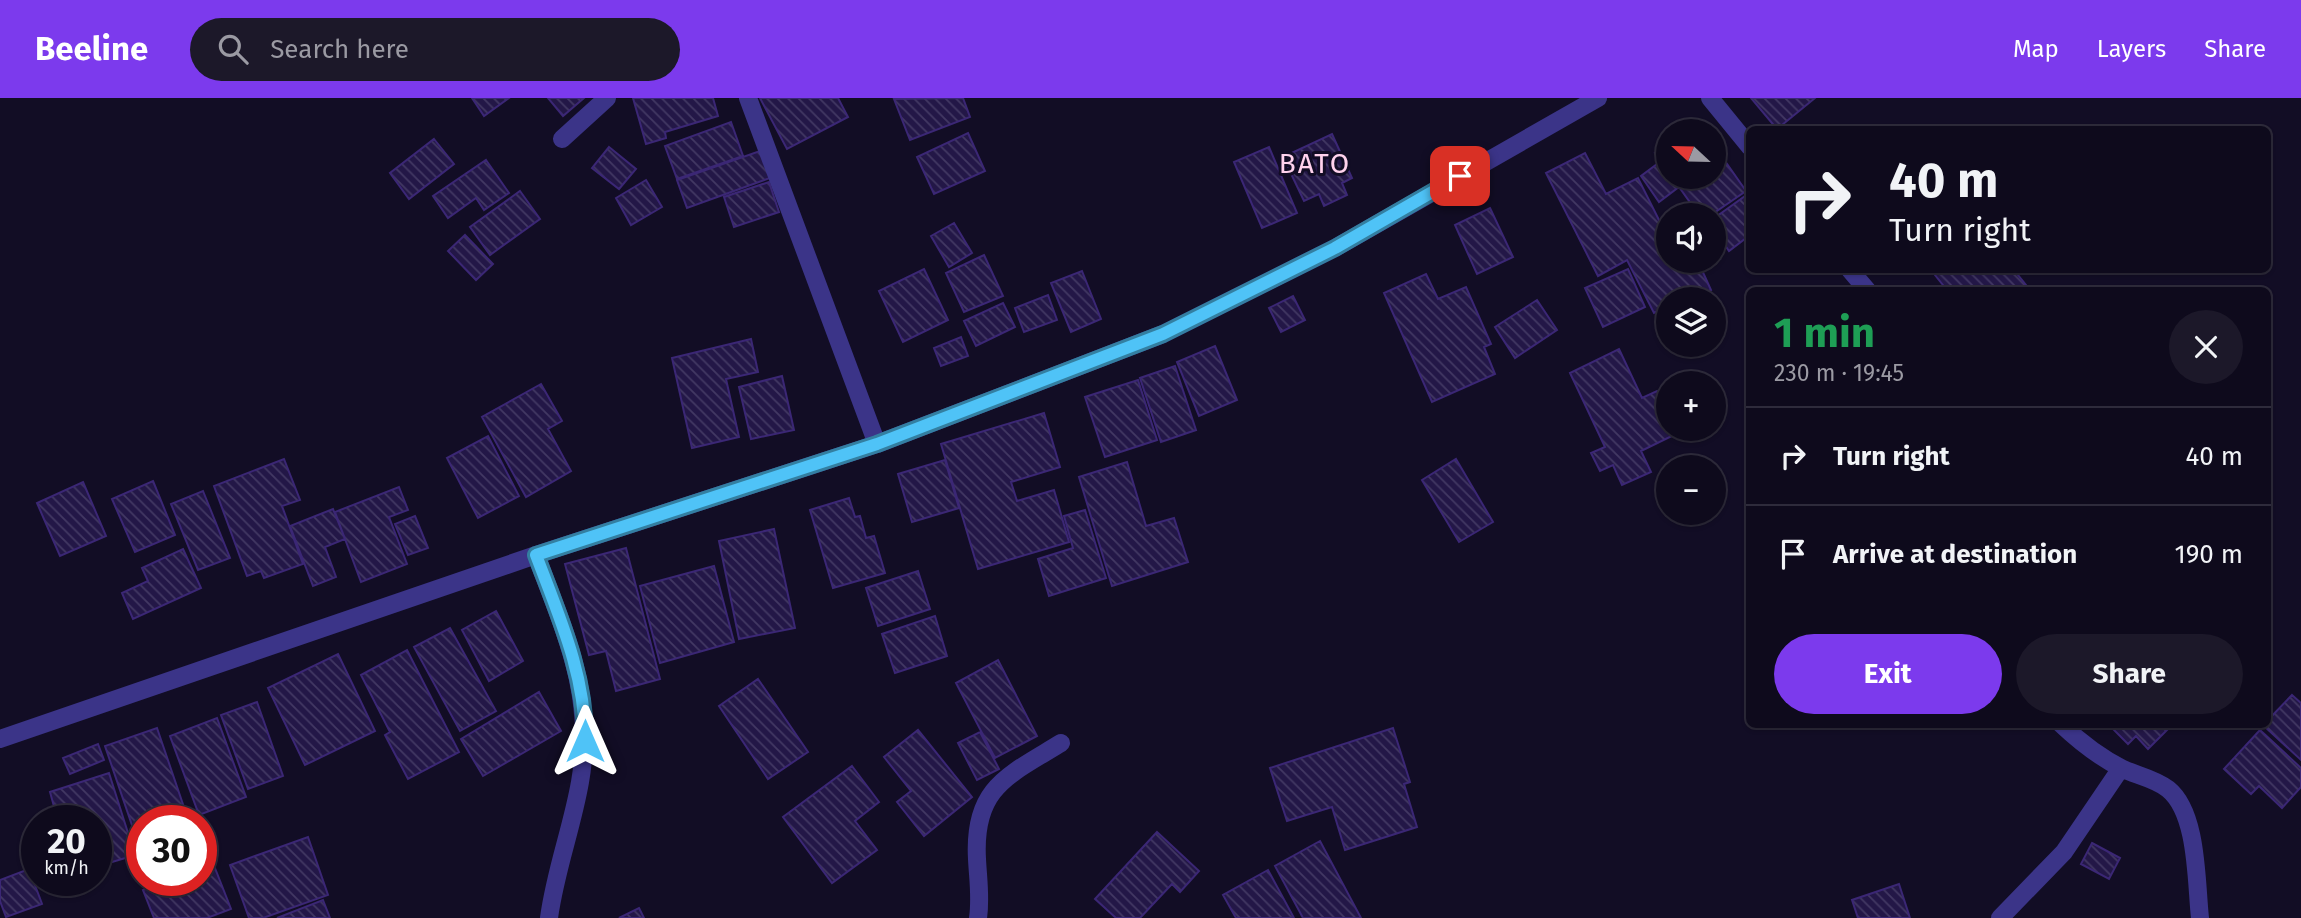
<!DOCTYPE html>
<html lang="en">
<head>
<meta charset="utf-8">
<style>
  :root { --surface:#0e0a1c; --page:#1c1829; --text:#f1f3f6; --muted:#9b9aa3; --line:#2e2b3b; --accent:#7c3aed }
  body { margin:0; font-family:"Fira Sans",sans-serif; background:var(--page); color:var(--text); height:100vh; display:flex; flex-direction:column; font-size:26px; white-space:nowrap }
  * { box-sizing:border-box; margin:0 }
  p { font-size:23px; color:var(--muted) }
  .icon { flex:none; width:38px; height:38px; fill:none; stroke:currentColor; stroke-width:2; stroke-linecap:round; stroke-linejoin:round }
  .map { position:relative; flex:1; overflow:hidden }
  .sheet { position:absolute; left:1746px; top:189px; width:525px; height:441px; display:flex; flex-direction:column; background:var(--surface); border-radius:10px; box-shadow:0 2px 5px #0004,0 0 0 2px var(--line) }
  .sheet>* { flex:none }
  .guide { position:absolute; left:1746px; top:28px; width:525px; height:147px; border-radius:10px; box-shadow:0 2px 5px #0004,0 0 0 2px var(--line); background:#0e0a1c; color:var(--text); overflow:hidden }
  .needle { width:46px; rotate:292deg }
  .fabs { position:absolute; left:1656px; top:21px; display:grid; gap:14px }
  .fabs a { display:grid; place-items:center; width:70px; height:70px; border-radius:50%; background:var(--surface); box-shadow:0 2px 5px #0004,0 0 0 2px var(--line); font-size:35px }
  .speed { position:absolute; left:21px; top:707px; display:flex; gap:14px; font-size:35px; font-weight:700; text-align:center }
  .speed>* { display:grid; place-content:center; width:91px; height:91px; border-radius:50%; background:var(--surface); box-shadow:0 2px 5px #0004,0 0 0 2px var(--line); line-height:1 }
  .speed small { font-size:18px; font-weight:400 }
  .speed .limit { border:10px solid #d22; background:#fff; color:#111 }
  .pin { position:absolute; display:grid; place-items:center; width:60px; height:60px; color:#fff; margin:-30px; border-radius:14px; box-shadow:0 4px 10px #0006 }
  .me { position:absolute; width:77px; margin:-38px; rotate:0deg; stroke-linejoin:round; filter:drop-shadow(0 0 5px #0008) }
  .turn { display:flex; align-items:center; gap:24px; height:147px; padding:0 28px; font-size:32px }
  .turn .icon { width:91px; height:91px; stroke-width:2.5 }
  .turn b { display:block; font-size:49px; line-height:60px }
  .round { display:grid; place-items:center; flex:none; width:74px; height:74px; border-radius:37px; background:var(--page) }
  .summary { display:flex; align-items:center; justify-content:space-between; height:119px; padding:0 28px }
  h1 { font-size:42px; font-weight:700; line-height:52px; color:#1e9e55 }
  .primary-button { display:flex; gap:14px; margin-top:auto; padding:14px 28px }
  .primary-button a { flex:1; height:80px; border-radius:42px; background:var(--accent); color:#fff; font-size:28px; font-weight:700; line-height:80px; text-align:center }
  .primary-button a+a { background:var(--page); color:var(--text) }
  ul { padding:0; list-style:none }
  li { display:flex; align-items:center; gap:21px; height:98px; padding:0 28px; border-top:2px solid var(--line) }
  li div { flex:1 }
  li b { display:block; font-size:26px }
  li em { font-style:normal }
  header { display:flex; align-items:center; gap:42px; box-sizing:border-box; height:98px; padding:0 35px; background:var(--accent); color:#fff }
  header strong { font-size:33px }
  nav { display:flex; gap:38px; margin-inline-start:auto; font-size:24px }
  .search { width:490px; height:63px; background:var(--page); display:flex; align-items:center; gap:18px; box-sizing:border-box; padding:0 24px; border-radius:38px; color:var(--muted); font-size:26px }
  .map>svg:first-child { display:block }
  .building { fill:url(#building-back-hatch); stroke:#3b2775; stroke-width:2 }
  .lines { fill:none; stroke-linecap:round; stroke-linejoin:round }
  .minor { stroke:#3b3488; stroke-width:18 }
  .route-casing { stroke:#337fa1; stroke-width:18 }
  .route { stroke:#4fc3f7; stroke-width:12 }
  .labels { text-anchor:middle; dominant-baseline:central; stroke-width:6; stroke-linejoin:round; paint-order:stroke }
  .quarter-label { font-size:28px; letter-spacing:2px; fill:#ffd2ed; stroke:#120d25 }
</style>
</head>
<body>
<header>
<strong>Beeline</strong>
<div class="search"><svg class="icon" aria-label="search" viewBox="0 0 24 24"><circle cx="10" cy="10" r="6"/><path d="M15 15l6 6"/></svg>Search here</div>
<nav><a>Map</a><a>Layers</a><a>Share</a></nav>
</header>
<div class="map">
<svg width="2301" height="820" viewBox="0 0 2301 820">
  <defs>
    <pattern id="building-back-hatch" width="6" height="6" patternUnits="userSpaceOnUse" patternTransform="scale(1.75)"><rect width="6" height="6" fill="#231747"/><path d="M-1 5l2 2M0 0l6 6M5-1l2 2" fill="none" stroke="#423863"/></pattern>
  </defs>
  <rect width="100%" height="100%" fill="#120d25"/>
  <path class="building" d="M472,0h37l-25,18z
    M548,0h36l-21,18z
    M633,0h80l5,18 -53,16 1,6 -20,6z
    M760,0h78l10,19 -61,32z
    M963,0l7,19 -60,23 -16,-41z
    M1751,0h64l-38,31z
    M731,24l12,34 -66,23 -12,-33z
    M1698,25l6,8h-18z
    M968,35l17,38 -51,23 -17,-37z
    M1332,36l20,44 -10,5 5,12 -23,11 -5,-12 -15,7 -21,-44z
    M434,41l20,25 -45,35 -19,-26z
    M1668,46v33h45v-33l33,47 -35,24h-12l-20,-28 -20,15 -18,-26 20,-15 -6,-8z
    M609,49l27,22 -17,20 -27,-21z
    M1269,49l28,66 -35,15 -28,-66z
    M760,53l10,27 -83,30 -10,-28z
    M1585,55l21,41 32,-16 30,60v23h45v-15l7,13 -19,9 10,22 -19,9 -4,-4 -20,4v7l-14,7 -27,-53 -29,16 -52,-103z
    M486,62l23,33 -25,17 -8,-12 -28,20 -15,-22z
    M646,82l16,27 -31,18 -15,-27z
    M769,84l10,30 -45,15 -10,-30z
    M520,93l20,28 -50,36 -20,-28z
    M1748,96l2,41 -21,16 -16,-23v-9z
    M1490,110l23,49 -36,17 -22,-49z
    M954,125l18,30 -23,14 -18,-31z
    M465,137l28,29 -17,16 -28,-29z
    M984,157l19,41 -39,16 -18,-39z
    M924,171l24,51 -45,22 -24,-51z
    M1628,171l17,38 -42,20 -18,-39z
    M1931,172h83l12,15 -7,5h-72z
    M1082,173l19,48 -30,13 -20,-49z
    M1426,176l12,25 28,-12 25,57 -7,3 11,27 -63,28 -48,-109z
    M1048,197l9,25 -33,12 -9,-24z
    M1293,198l12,24 -24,12 -12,-24z
    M1537,202l20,30 -42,28 -20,-31z
    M1003,205l12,24 -39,19 -12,-25z
    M961,239l7,19 -27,10 -7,-18z
    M751,241l7,33 -32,7 13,58 -47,11 -20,-90z
    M1215,248l22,54 -38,16 -22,-54z
    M1619,251l23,49 15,-7 11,25v13h6l2,5 -35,17 10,21 -29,13 -9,-20 -13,6 -9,-18 14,-6 -35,-74z
    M1175,268l21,64 -35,12 -21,-64z
    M782,278l12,54 -43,9 -12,-52z
    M1138,282l19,60 -52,17 -20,-60z
    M541,286l21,37 -14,8 23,42 -45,26 -44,-80z
    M1044,315l16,54 -49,15 6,19 37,-11 15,52 -91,27 -37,-125z
    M488,338l31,60 -41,22 -31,-60z
    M284,361l16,41 -18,6 21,58 -39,14 -3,-7 -14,5 -33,-90z
    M1456,361l37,63 -34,20 -37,-62z
    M945,362l14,48 -47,14 -14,-48z
    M1127,364l19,64 28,-8 14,44 -76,24 -33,-109z
    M153,383l22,54 -40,17 -23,-53z
    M83,384l23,54 -46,20 -23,-53z
    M399,389l9,23 -19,7 18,47 -46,18 -26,-70z
    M203,393l27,67 -32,12 -27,-66z
    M849,400l6,19 5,-1 6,22 8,-2 11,37 -52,15 -23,-78z
    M333,411l12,30 -20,8 11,30 -23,9 -23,-60z
    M1085,412l21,68 -57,18 -11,-37 35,-11 -9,-32z
    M415,418l13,32 -20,7 -13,-31z
    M774,431l21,99 -56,11 -20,-98z
    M626,450l34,131 -44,12 -10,-40 -17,4 -24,-91z
    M183,451l18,39 -68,31 -11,-26 26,-12 -6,-13z
    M714,468l20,76 -74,21 -20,-77z
    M918,473l12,38 -52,17 -12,-38z
    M496,513l27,50 -34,20 -27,-51z
    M935,518l12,40 -52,17 -13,-39z
    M450,530l46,83 -36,20 -46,-84z
    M407,552l52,102 -51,27 -23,-44 5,-3 -29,-57z
    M338,556l37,77 -70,34 -37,-77z
    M998,562l39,76 -42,22 -39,-75z
    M758,581l50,73 -40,27 -49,-73z
    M539,594l22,39 -78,45 -22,-37z
    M2292,597l9,8v57l-38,-35 5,-1v-4z
    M257,604l26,74 -35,13 -27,-74z
    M217,620l29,79 -47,18 -29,-79z
    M2173,626l-25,25 -12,-13 -8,8 -18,-18z
    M157,630l31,91 -46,2v14l-6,2 -31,-91z
    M1393,630l17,54 -6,2 13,43 -72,23 -13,-43 -45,14 -17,-53z
    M918,632l54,67 -48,39 -27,-34 14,-11 -27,-34z
    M2260,632l41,38v19l-19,21 -23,-22 -8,8 -27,-25z
    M980,634l19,37 -22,11 -19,-37z
    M98,646l6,16 -34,14 -7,-16z
    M852,668l27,36 -24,19 22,29 -45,33 -49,-66z
    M109,675l26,82 -39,12v-46h-38l-8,-29z
    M1157,734l42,39 -19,21 -8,-8 -32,34h-24l-21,-19z
    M308,739l20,58 -65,23h-14l-19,-53z
    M1320,743l41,77h-58l-28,-52z
    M2092,745l28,15 -11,21 -28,-15z
    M213,765l18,46 -24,9h-53l-11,-28 26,-10h32v-13z
    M29,771l13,35 -36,13 -6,-16v-21z
    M1268,772l26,48h-58l-13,-23z
    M1899,786l11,34h-52l-6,-18z
    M323,802l7,18h-53z
    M639,810l5,10h-25z"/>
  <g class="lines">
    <path class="minor" d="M748,0l129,346
      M1710,0l40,49
      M562,41l45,-41
      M1850,172l17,20
      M536,457c30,80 59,141 44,227 -8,46 -25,90 -31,136
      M2061,626c19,18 38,33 62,45 13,6 33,10 45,20 30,24 28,93 32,129
      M0,641l536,-184 341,-111 286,-110 172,-86 263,-150
      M978,820c3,-20 0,-39 -1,-59 -4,-71 30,-83 84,-116
      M2000,820l64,-66 57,-84"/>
  </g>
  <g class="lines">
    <g class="route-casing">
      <path id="route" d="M585,643c1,-65 -26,-125 -49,-186l341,-111 286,-110 172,-86 125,-72"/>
    </g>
    <use href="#route" class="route"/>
  </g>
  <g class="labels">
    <g class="quarter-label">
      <text x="1315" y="65">BATO</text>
    </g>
  </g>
</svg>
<div class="fabs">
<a><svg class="needle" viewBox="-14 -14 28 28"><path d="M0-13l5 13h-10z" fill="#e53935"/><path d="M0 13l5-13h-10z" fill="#9b9aa3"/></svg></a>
<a><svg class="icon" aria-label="sound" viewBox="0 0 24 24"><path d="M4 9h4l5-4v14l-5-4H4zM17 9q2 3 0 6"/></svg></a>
<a><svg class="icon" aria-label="layers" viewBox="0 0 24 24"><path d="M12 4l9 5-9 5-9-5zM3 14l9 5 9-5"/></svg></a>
<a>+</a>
<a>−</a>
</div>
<div class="speed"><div>20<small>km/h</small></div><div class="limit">30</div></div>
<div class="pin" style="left:1460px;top:78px;background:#d93025"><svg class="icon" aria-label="arrive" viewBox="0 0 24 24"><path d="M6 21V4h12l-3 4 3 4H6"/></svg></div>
<svg class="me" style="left:585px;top:643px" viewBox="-20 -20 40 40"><path d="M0-17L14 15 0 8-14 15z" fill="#4fc3f7" stroke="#fff" stroke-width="4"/></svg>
<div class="guide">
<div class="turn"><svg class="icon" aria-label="right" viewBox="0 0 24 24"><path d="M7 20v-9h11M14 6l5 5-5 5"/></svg><div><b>40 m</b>Turn right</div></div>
</div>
<section class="sheet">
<div class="summary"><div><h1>1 min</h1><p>230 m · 19:45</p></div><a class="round"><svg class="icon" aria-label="close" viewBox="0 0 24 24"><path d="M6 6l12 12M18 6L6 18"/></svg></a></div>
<ul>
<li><svg class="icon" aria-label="right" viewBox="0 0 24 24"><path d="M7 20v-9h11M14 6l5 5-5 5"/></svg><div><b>Turn right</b></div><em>40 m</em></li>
<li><svg class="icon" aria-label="arrive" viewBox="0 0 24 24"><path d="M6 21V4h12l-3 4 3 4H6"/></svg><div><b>Arrive at destination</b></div><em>190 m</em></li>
</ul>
<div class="primary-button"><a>Exit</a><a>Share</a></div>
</section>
</div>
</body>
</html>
